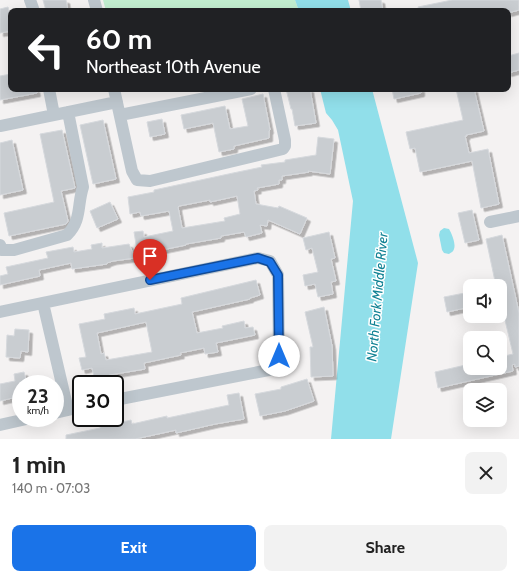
<!DOCTYPE html>
<html lang="en">
<head>
<meta charset="utf-8">
<style>
  :root { --surface:#fff; --page:#f2f2f2; --text:#222; --muted:#767676; --accent:#1a73e8 }
  body { margin:0; font-family:Cabin,sans-serif; background:var(--page); color:var(--text); height:100vh; display:flex; flex-direction:column; font-size:15px; white-space:nowrap }
  * { box-sizing:border-box; margin:0 }
  p { font-size:13px; color:var(--muted) }
  .icon { flex:none; width:22px; height:22px; fill:none; stroke:currentColor; stroke-width:2; stroke-linecap:round; stroke-linejoin:round }
  .map { position:relative; height:439px; overflow:hidden }
  .drawer { display:flex; flex-direction:column; background:var(--surface); flex:1 }
  .drawer>* { flex:none }
  .guide { position:absolute; left:8px; top:8px; width:503px; height:84px; border-radius:8px; box-shadow:0 4px 16px #0002; background:#202124; color:#fff; overflow:hidden }
  .fabs { position:absolute; left:463px; top:279px; display:grid; gap:8px }
  .fabs a { display:grid; place-items:center; width:44px; height:44px; border-radius:8px; background:var(--surface); box-shadow:0 4px 16px #0002; font-size:20px }
  .speed { position:absolute; left:12px; top:375px; display:flex; gap:8px; font-size:20px; font-weight:700; text-align:center }
  .speed>* { display:grid; place-content:center; width:52px; height:52px; border-radius:50%; background:var(--surface); box-shadow:0 4px 16px #0002; line-height:1 }
  .speed small { font-size:10px; font-weight:400 }
  .speed .limit { border:2px solid #111; border-radius:6px; background:#fff; color:#111 }
  .pin { position:absolute; display:grid; place-items:center; width:34px; height:34px; color:#fff; margin:-41px -17px; border-radius:50% 50% 50% 0; rotate:-45deg; box-shadow:0 0 4px #0007 }
  .pin .icon { rotate:45deg }
  .me { position:absolute; width:44px; margin:-22px; rotate:0deg; stroke-linejoin:round; filter:drop-shadow(0 0 3px #0008) }
  .turn { display:flex; align-items:center; gap:14px; height:84px; padding:0 12px; font-size:18px }
  .turn .icon { width:52px; height:52px; stroke-width:2.5 }
  .turn b { display:block; font-size:28px; line-height:34px }
  .round { display:grid; place-items:center; flex:none; width:42px; height:42px; border-radius:8px; background:var(--page) }
  .overview { display:flex; align-items:center; justify-content:space-between; height:68px; padding:0 12px }
  h1 { font-size:24px; font-weight:700; line-height:30px }
  .action { display:flex; gap:8px; margin-top:auto; padding:8px 12px }
  .action a { flex:1; height:46px; border-radius:8px; background:var(--accent); color:#fff; font-size:16px; font-weight:700; line-height:46px; text-align:center }
  .action a+a { background:var(--page); color:var(--text) }
  .map>svg:first-child { display:block }
  .green { fill:#c3efd1 }
  .water { fill:#91dfea }
  .building { fill:#c9cdd1; stroke:#d6d9dd; fill-rule:evenodd; filter:url(#shadow) }
  .lines { fill:none; stroke-linecap:round; stroke-linejoin:round }
  .minor { stroke:#bec7ce; stroke-width:12 }
  .route-casing { stroke:#114b97; stroke-width:10 }
  .route { stroke:#1a73e8; stroke-width:7 }
  .labels { text-anchor:middle; dominant-baseline:central; stroke-width:3; stroke-linejoin:round; paint-order:stroke }
  .water-label { font-size:14px; font-style:italic; fill:#118294; stroke:#fff }
</style>
</head>
<body>
<div class="map">
<svg width="519" height="439" viewBox="0 0 519 439">
  <defs>
    <filter id="shadow"><feDropShadow dx="3.5" dy="3.5" stdDeviation="0" flood-color="#0004"/></filter>
  </defs>
  <rect width="100%" height="100%" fill="#f4f2f2"/>
  <path class="green" d="M103,0h192l4,11h-193z"/>
  <path class="water" d="M295,0h53l3,11h-52z
    M320,89h52l46,174 -27,176h-60l22,-238 -15,-71 -6,-10 -6,-7z
    M444,228l5,1c3,5 7,15 5,20 -1,3 -2,3 -5,5l-5,-1 -2,-3 -3,-15 1,-4z"/>
  <path class="building" d="M43,0h23l2,11h-22z
    M359,0h22l2,11h-22z
    M452,0h67v10l-11,3v-2h-89l-1,-4z
    M8,7l1,4h2v20l-11,2v-24z
    M519,53v17l-11,3v-17z
    M11,74v15h25l1,4 -37,7v-24z
    M286,89h24l6,34 -21,3 -3,-17h-1z
    M392,89h29v4l-27,6z
    M456,89h18l10,42 -18,4 1,1h-2l4,17 19,-4 11,55 -18,4 -9,-47 -52,11 -5,-24 -5,1 -4,-17 57,-12z
    M263,94l7,36 -1,1v7l-35,8v3l-15,3 -6,-29 -29,6 -3,-14 44,-9 5,23 18,-3 -6,-27z
    M162,119l3,15 -15,3 -3,-15z
    M103,120l13,59 -23,5 -13,-59z
    M62,130l13,58 -14,3 7,30 -2,3 -57,12 -5,-23 50,-11 -14,-68z
    M318,137l16,2 -4,35 -22,-3 1,1 -27,4v4h-3v4l-22,4 1,2 -4,1 2,13 22,4 1,-2 28,12 -7,16 -32,-14 -1,6 -7,-1 2,8 -16,4 -2,-5 -23,4v2l-35,6v1l-39,8v2l-9,2 -4,-25 9,-1 1,6 29,-6 -4,-20 -28,5 -1,-4 -10,2 -2,-17 26,-5v-2l79,-17 29,-6 -1,-2 24,-3v-2l31,-5zM237,196l3,18 -16,4 1,3 -43,7 -4,-21 1,-1 31,-6v2z
    M12,140l11,50 -23,5v-52z
    M110,202l8,17 -21,9 -7,-17z
    M472,210l7,30 -14,3 -7,-30z
    M329,232l6,26 -4,1 5,22 -5,1 2,12 -15,3 -3,-13 -10,2 -2,-11 15,-3 -6,-24 -6,2 -3,-12z
    M502,235l17,78v53l-4,1v-3l-3,1 1,6 -75,17 -3,-16 35,-8v4h30v-11l13,-3 -13,-55v-13h-4l-10,-47z
    M102,243v5l27,-4 6,14 -22,3 -6,2v1l-35,5 -1,-6 -32,7 1,6 -40,9v-9l8,-2 -2,-7 42,-9 -2,-6 27,-5 1,5 18,-3 -1,-4z
    M256,280l4,15 -10,3v1l-58,13 5,21 26,-5 -1,-2 22,-5 1,7 8,-1 2,8 -39,8 2,9 -13,2 -1,-6 -24,5 1,2 -37,8 1,6 -36,6 1,2 -15,4 -3,-13 -10,2 -3,-12 7,-1 -7,-33 26,-5 -1,-5 30,-6 1,6 47,-10 -1,-6zM146,322l6,30 -46,8 -2,-7 -3,1 -4,-21z
    M470,292v15l-23,5 -3,-15z
    M324,307l8,39 1,30 -22,1 -1,-30h3l-8,-35z
    M15,329l14,1 -1,22 -7,-1 -1,7 -14,-1 1,-22 7,1z
    M24,372l3,12h-6v12l-21,5v-17l15,-3 -1,-7z
    M307,379l7,22 -29,10 -25,5 -5,-22 26,-5v-2z
    M239,393l5,26 -29,5 -39,9v-3l-41,9h-69v-4l34,-7v-1l31,-7 1,4 35,-8v2l62,-13 -2,-10z"/>
  <g class="lines">
    <path class="minor" d="M30,0l4,11
      M94,0l3,11
      M49,89l5,26
      M114,89l18,82 5,9 13,1 133,-32 2,-3v-6l-11,-51
      M120,115l131,-26
      M0,126l117,-24
      M490,222l29,-6
      M0,245l2,5h12l53,-15c15,-15 10,-30 16,-48l-15,-75
      M43,303l25,107
      M0,312l258,-54 12,3 8,14 1,81 -5,13 -159,31
      M55,413l26,-6
      M0,425l31,-7"/>
  </g>
  <g class="lines">
    <g class="route-casing">
      <path id="route" d="M150,280l108,-22 12,4 8,13 1,81"/>
    </g>
    <use href="#route" class="route"/>
  </g>
  <g class="labels">
    <g class="water-label">
      <text transform="translate(377 297) rotate(-85)">North Fork Middle River</text>
    </g>
  </g>
</svg>
<div class="fabs">
<a><svg class="icon" aria-label="sound" viewBox="0 0 24 24"><path d="M4 9h4l5-4v14l-5-4H4zM17 9q2 3 0 6"/></svg></a>
<a><svg class="icon" aria-label="search" viewBox="0 0 24 24"><circle cx="10" cy="10" r="6"/><path d="M15 15l6 6"/></svg></a>
<a><svg class="icon" aria-label="layers" viewBox="0 0 24 24"><path d="M12 4l9 5-9 5-9-5zM3 14l9 5 9-5"/></svg></a>
</div>
<div class="speed"><div>23<small>km/h</small></div><div class="limit">30</div></div>
<div class="pin" style="left:150px;top:280px;background:#d93025"><svg class="icon" aria-label="arrive" viewBox="0 0 24 24"><path d="M6 21V4h12l-3 4 3 4H6"/></svg></div>
<svg class="me" style="left:279px;top:356px" viewBox="-20 -20 40 40"><circle r="19" fill="#fff"/><path d="M0-13L10 11 0 6-10 11z" fill="#1a73e8"/></svg>
<div class="guide">
<div class="turn"><svg class="icon" aria-label="left" viewBox="0 0 24 24"><path d="M17 20v-9H6M10 6l-5 5 5 5"/></svg><div><b>60 m</b>Northeast 10th Avenue</div></div>
</div>
</div>
<section class="drawer">
<div class="overview"><div><h1>1 min</h1><p>140 m · 07:03</p></div><a class="round"><svg class="icon" aria-label="close" viewBox="0 0 24 24"><path d="M6 6l12 12M18 6L6 18"/></svg></a></div>
<div class="action"><a>Exit</a><a>Share</a></div>
</section>
</body>
</html>
